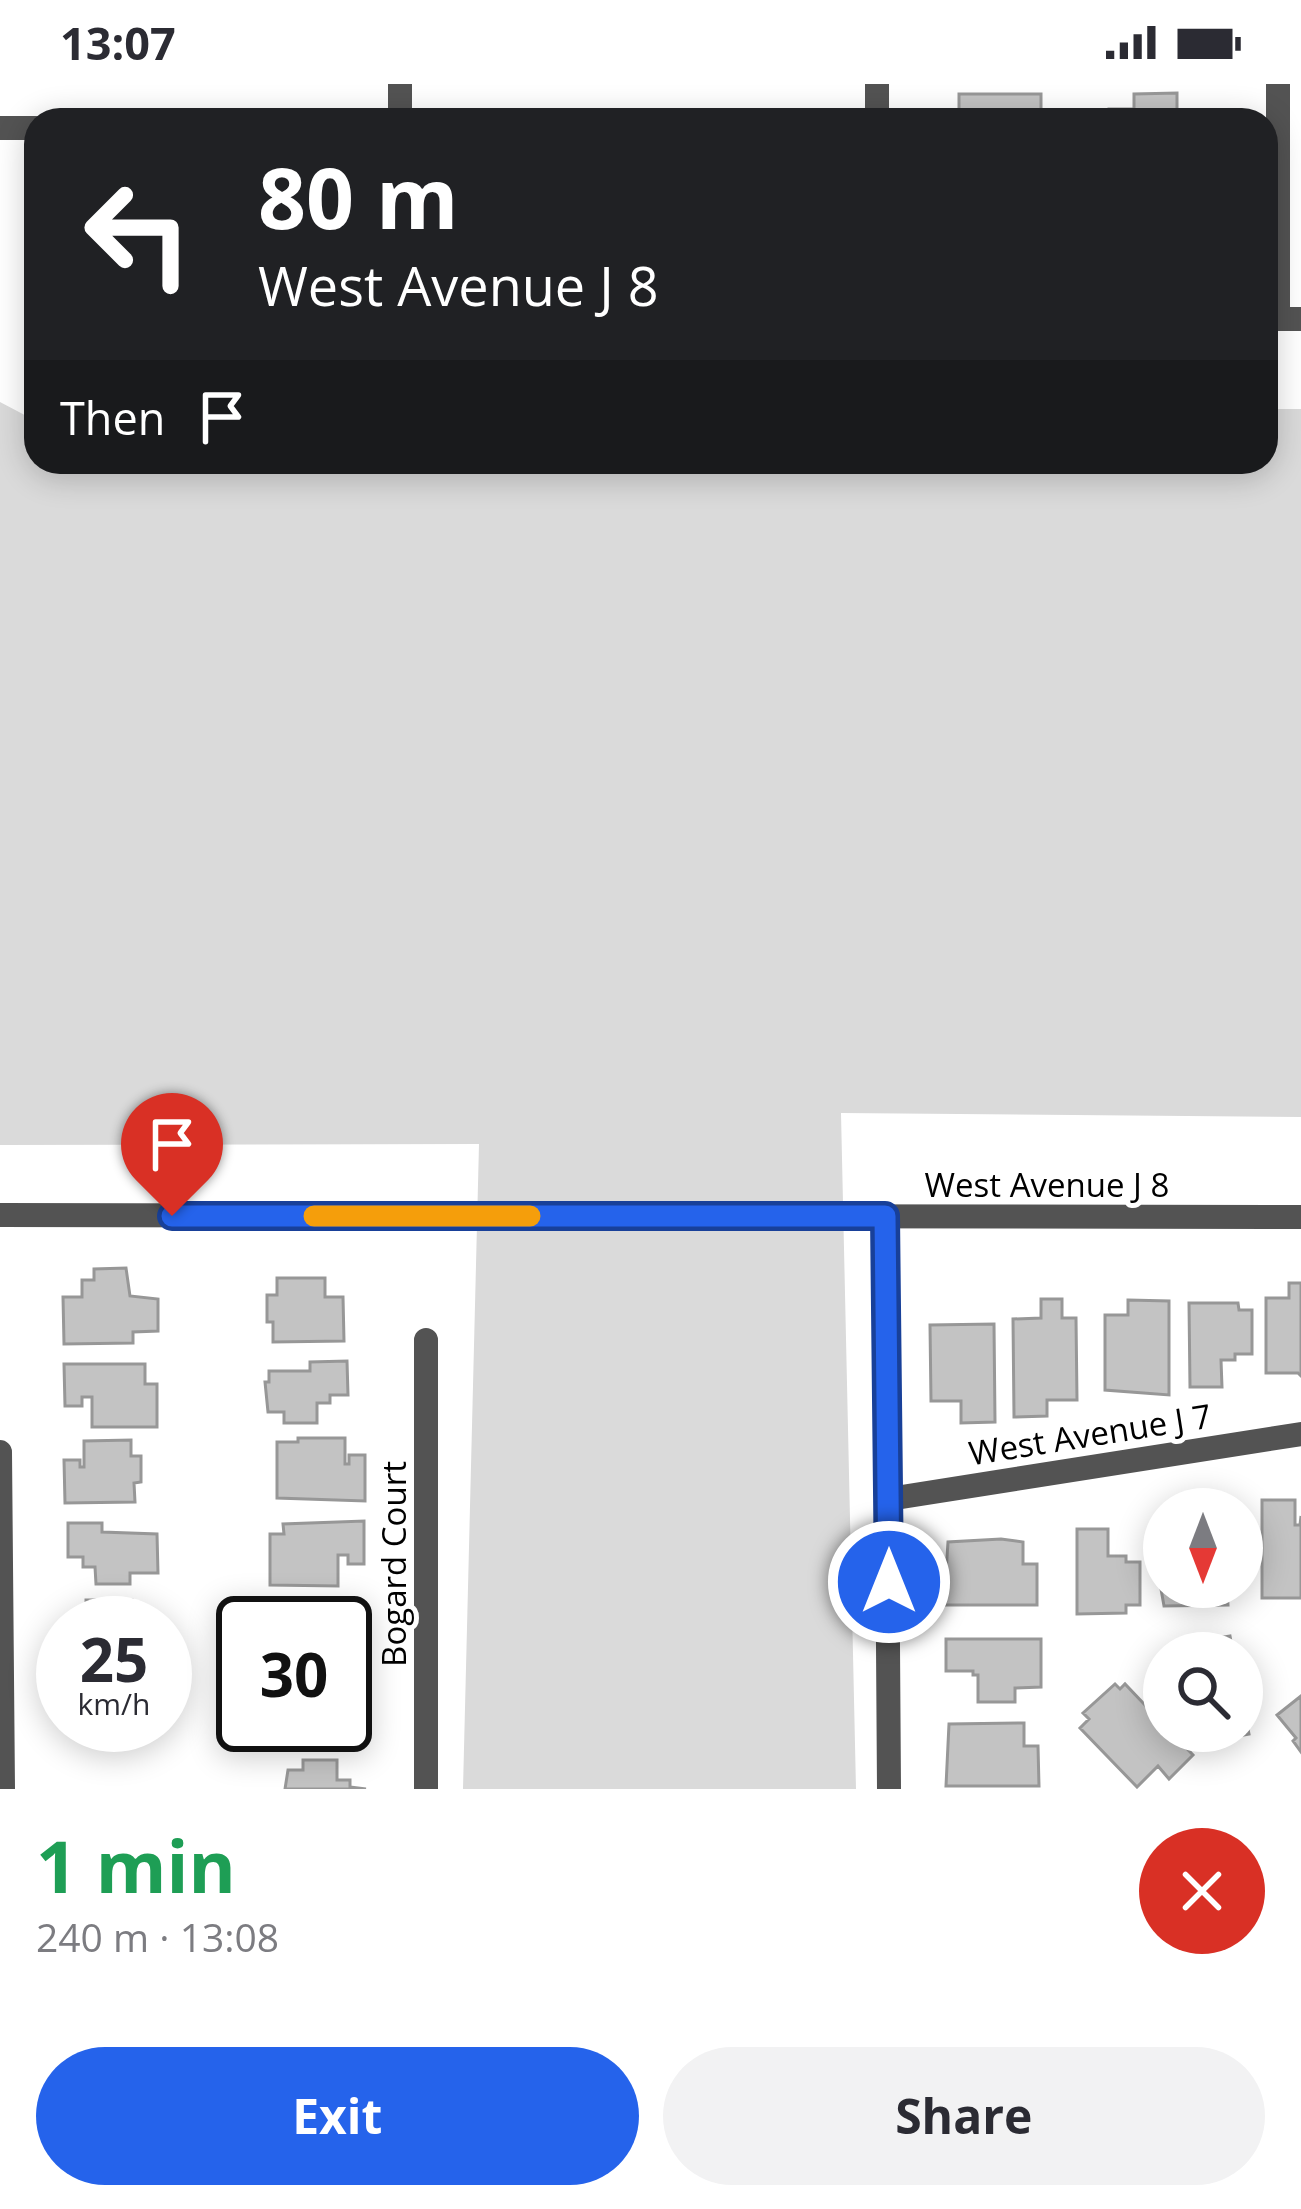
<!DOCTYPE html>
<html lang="en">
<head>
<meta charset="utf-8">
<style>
  :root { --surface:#fff; --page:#f2f2f3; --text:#2b2b33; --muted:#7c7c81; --accent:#2563eb }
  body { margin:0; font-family:"Open Sans",sans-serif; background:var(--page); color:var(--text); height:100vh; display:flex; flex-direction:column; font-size:45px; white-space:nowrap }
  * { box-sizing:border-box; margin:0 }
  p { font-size:39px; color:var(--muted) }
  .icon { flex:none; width:66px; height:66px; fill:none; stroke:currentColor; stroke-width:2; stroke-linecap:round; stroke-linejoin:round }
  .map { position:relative; height:1705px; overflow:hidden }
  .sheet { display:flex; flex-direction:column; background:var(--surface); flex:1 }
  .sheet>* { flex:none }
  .guide { position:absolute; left:24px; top:24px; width:1254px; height:366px; border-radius:36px; box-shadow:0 6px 30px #0003; background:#202124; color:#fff; overflow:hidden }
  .needle { width:78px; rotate:180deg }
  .tools { position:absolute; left:1143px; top:1404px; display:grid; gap:24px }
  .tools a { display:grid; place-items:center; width:120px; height:120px; border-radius:50%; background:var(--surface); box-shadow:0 6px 30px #0003; font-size:60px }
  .speed { position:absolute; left:36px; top:1512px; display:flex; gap:24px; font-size:60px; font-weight:700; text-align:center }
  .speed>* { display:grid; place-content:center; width:156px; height:156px; border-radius:50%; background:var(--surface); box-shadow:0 6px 30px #0003; line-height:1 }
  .speed small { font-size:30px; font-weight:400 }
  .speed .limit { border:6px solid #111; border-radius:18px; background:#fff; color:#111 }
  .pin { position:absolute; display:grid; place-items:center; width:102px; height:102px; color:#fff; margin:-123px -51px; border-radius:50% 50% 50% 0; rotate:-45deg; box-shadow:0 0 12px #0007 }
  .pin .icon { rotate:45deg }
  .me { position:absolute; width:132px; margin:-66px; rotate:0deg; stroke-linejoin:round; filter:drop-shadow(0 0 9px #0008) }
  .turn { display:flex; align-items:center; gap:42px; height:252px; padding:0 36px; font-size:54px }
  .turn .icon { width:156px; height:156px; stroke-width:2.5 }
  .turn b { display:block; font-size:84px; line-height:102px }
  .then { display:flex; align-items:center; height:114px; padding:0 36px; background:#0003; gap:24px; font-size:45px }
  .round { display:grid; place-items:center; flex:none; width:126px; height:126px; border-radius:63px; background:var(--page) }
  .headline { display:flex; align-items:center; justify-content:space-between; height:204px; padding:0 36px }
  h1 { font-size:72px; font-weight:700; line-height:90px; color:#1e9e55 }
  .primary-button { display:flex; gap:24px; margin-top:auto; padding:24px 36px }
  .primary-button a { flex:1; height:138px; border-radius:72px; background:var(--accent); color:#fff; font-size:48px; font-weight:700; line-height:138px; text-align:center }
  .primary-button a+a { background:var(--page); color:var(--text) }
  .status { display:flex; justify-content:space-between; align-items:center; height:84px; padding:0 60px; background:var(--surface); direction:ltr }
  .status svg { height:33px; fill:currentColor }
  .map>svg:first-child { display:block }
  .green { fill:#dadada }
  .building { fill:#c3c3c3; stroke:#979797; stroke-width:3 }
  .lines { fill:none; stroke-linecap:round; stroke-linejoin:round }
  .minor { stroke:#535353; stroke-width:24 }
  .tertiary { stroke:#535353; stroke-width:24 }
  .route-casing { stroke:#184099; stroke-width:30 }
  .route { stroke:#2563eb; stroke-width:21 }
  .slow { stroke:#f59e0b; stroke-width:21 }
  .labels { text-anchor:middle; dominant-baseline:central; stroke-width:10; stroke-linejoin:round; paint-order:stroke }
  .street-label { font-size:33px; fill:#000; stroke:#fff }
</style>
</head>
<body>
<div class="status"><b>13:07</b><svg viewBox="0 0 49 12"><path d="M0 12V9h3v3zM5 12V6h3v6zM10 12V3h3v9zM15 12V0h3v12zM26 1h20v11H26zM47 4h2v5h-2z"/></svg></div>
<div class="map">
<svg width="1301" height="1705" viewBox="0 0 1301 1705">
  <rect width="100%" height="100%" fill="#fff"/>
  <path class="green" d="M0,318l36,19v41h1230v-53h35v708l-460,-4 15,676h-393l16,-645 -479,1z"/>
  <path class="building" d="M1177,9v27h-68v-11h25v-15z
    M959,10h82v26l-82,-1z
    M126,1184l4,28 28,3v32l-25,1v11l-69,1 -1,-47h19v-17h12v-11z
    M277,1194h48v19h18l1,44 -71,1v-20h-6v-27h10z
    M1289,1199h12v93l-3,-3h-32v-75h23z
    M1041,1215h21v19h14l1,82h-30v16l-33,1 -1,-98 28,-1z
    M1128,1216l41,1v94l-64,-5v-75h23z
    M1189,1219h49l1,7h13v44h-17v6h-14l1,27h-32z
    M994,1240l1,98 -34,1v-22h-30l-1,-76z
    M347,1277l1,34h-18v8h-13v20h-33v-11h-16l-3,-30h4v-11h41v-9z
    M64,1280h81v20h12v43h-65v-30h-10v9h-17z
    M298,1354h47v26h4v-9h16v46l-88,-3v-56h21z
    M131,1356v16h10v26l-7,1 1,19 -70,1 -1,-43h16v7h4v-26z
    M1262,1416h33v25h5l1,-9v82h-39z
    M364,1437v43h-16v-9h-10v31l-68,-1v-51h14l-1,-10z
    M68,1439h34v9l55,2 1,39h-28v11h-34l-1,-17h-12v-10h-15z
    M1077,1445h31v27h18v6h14v43h-14v8l-49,1z
    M1163,1446l1,57h63l1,18 -64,1 -3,-17h3z
    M1001,1455l22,3v22h14v41h-93l4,-63z
    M301,1515h35v18h12v10h15v34h-18v-38h-59v-12h15z
    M86,1516h46v16l28,3v4h-74z
    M1230,1552l3,17h-48l-2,-9z
    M946,1555h95v48l-26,1v14h-37v-27h-5v-4h-27z
    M1242,1567l4,23 6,-1 2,13 -12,2v-35h-8z
    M366,1596l1,45h-19l-1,19 -46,1 -1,-17 -9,-3h54v-44z
    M1115,1600l5,5 5,-5 39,41v6h6l23,24 -24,24 -11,-13 -21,21 -57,-59 9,-9 -6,-6z
    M1301,1612v56l-8,-11 3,-3 -19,-23z
    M1242,1613l7,37 -32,6 -2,-9h27z
    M1024,1639v23h14l1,40h-93l3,-62z
    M303,1676h34v20h13v7l16,2h-81l3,-19h15z"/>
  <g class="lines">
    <path class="minor" d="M400,0v36
      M1278,0v235h23
      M836,36h41v-36
      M0,44h36
      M885,1132l4,573
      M426,1256v449
      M0,1368l3,337
      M889,1415l412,-65"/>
    <path class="tertiary" d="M0,1131l1301,2"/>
  </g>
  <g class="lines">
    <g class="route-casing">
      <path id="route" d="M172,1132h713l4,366"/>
    </g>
    <use href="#route" class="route"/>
    <path class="slow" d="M314,1132h216"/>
  </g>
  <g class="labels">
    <g class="street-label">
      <text x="1047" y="1100">West Avenue J 8</text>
      <text transform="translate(1090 1350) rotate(-9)">West Avenue J 7</text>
      <text transform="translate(393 1480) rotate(-90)">Bogard Court</text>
    </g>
  </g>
</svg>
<div class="tools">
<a><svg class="needle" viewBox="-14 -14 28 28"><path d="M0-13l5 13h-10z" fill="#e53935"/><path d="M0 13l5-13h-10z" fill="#7c7c81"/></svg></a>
<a><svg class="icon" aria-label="search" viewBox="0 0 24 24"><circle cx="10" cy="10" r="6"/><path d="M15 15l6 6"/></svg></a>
</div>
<div class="speed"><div>25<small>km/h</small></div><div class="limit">30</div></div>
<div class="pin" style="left:172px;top:1132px;background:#d93025"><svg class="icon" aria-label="arrive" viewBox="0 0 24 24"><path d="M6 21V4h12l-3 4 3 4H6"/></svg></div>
<svg class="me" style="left:889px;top:1498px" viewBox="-20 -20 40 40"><circle r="17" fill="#2563eb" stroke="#fff" stroke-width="3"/><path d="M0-11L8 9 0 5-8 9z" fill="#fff"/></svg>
<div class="guide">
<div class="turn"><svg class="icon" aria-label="left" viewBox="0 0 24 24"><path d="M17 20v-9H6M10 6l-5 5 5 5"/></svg><div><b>80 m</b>West Avenue J 8</div></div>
<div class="then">Then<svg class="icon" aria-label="arrive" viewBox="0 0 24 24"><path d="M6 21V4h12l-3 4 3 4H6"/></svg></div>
</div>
</div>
<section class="sheet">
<div class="headline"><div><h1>1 min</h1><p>240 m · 13:08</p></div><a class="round" style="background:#d93025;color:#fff"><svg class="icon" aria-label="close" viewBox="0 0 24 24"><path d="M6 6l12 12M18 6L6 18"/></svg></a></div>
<div class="primary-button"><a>Exit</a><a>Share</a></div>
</section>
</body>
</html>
